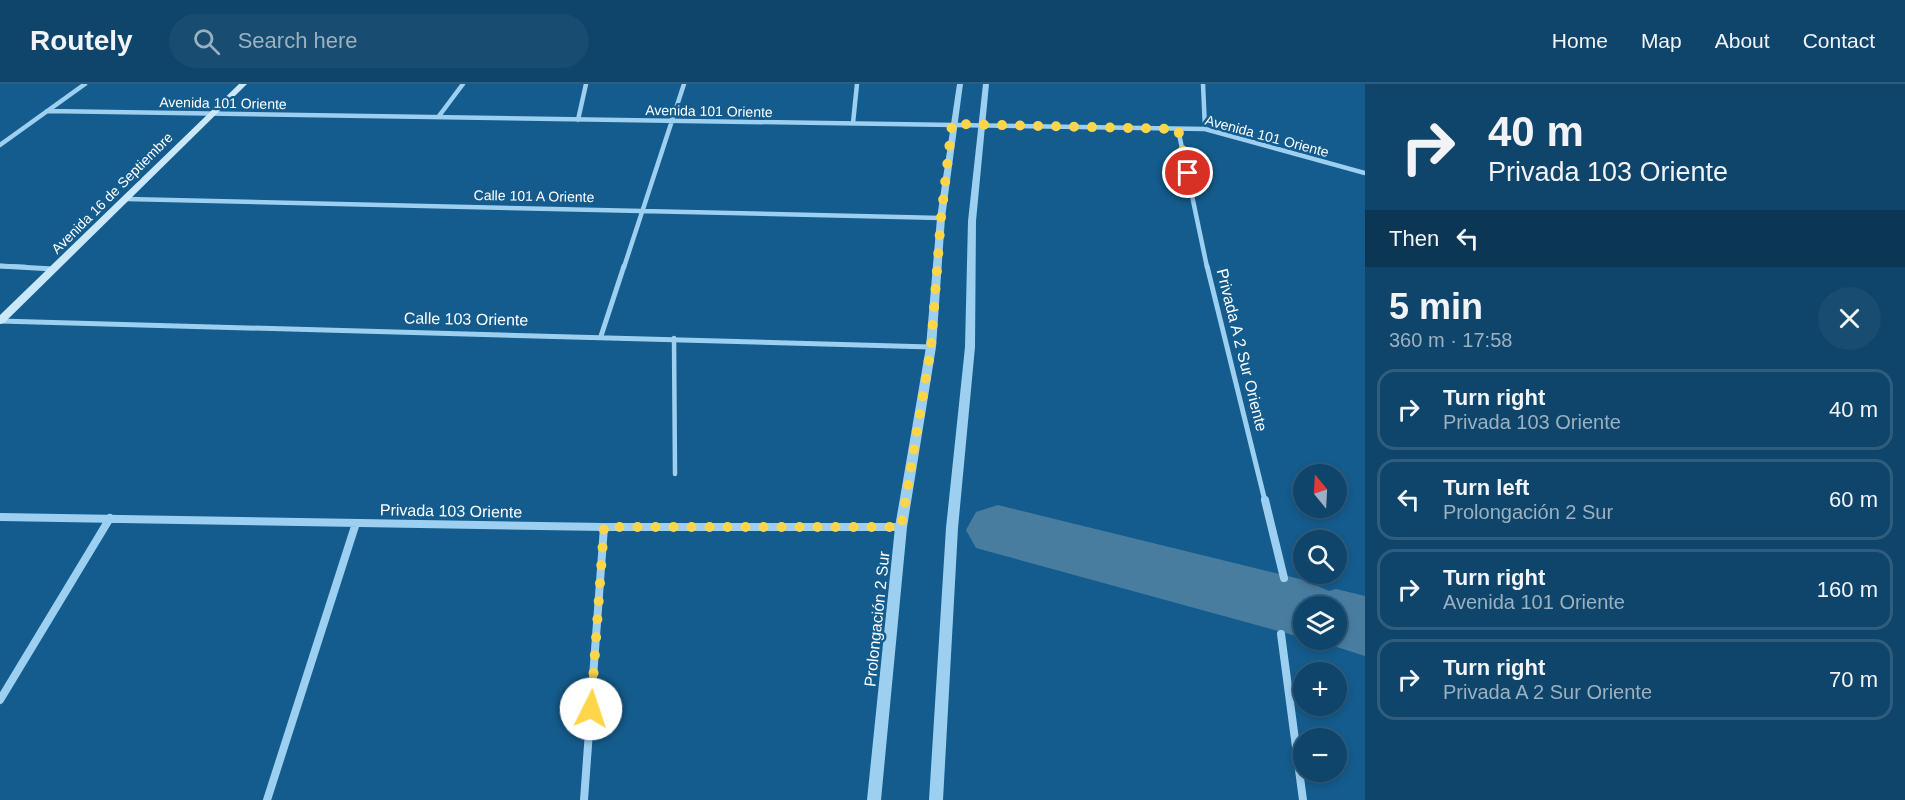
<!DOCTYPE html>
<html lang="en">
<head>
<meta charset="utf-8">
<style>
  :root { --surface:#0f456a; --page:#184c70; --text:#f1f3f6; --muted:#9bb1c1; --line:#2f5d7e }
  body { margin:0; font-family:Helvetica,sans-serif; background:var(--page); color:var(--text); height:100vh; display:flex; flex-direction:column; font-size:22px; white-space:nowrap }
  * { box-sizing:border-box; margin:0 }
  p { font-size:20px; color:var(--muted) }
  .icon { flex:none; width:33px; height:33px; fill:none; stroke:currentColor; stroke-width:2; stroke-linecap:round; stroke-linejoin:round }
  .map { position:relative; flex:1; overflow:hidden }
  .panel { display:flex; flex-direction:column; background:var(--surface); width:540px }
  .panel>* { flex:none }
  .top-card { background:#0f456a; color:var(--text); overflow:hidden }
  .needle { width:39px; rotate:342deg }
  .fabs { position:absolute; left:1293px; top:380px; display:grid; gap:12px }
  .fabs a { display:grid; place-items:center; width:54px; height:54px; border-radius:50%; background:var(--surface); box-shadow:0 3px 9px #0003,0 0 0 2px var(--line); font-size:30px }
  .pin { position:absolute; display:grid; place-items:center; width:51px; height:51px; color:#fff; margin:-26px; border:3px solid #fff; border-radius:50%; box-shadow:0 2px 6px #0007 }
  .me { position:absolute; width:66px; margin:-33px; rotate:4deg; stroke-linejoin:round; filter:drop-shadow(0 0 4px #0008) }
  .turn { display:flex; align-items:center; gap:21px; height:126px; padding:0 24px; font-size:27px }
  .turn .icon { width:78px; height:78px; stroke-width:2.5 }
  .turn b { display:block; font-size:42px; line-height:51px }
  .then { display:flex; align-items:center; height:57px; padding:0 24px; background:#0003; gap:12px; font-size:22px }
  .round { display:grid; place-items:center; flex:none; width:63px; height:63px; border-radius:32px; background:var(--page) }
  .overview { display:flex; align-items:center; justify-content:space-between; height:102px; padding:0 24px }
  h1 { font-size:36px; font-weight:600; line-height:45px }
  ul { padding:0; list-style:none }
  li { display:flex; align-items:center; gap:18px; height:81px; margin:0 12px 9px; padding:0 12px; border:3px solid var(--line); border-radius:18px }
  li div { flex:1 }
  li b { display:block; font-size:22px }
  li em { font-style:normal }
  header { display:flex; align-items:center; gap:36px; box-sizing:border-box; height:84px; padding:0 30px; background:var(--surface); border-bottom:2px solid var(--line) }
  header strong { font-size:28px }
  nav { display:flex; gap:33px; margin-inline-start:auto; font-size:21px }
  .search { width:420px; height:54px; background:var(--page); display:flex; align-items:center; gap:15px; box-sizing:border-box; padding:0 21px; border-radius:33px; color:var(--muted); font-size:22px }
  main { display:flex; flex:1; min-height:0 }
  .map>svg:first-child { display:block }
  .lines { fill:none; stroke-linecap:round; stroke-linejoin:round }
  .stream { fill:#8fcef4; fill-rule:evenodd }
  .river { fill:#497da0; fill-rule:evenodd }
  .service { stroke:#9dd0f0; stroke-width:4.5 }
  .minor-far2 { stroke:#9dd0f0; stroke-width:4.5 }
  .minor-far1 { stroke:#9dd0f0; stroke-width:5 }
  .minor { stroke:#9dd0f0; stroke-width:8 }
  .tertiary { fill:#9dd0f0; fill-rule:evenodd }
  .secondary { fill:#cbe8fb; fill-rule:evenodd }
  .route { stroke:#ffd54a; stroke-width:10; stroke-dasharray:0 18 }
  .labels { text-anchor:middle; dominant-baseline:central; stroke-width:5; stroke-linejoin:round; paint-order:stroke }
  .far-street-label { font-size:14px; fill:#fff; stroke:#145c8d }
  .street-label { font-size:16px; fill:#fff; stroke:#145c8d }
</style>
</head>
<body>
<header>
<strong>Routely</strong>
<div class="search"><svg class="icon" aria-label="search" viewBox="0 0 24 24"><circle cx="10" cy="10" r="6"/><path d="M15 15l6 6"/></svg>Search here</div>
<nav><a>Home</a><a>Map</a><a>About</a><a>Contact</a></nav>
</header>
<main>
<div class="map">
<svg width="1365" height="716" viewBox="0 0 1365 716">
  <rect width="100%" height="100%" fill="#145c8d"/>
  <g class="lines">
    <path class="stream" d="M1005,440l299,80 5,2h-5v8l-303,-82 -2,-3 2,-3z
      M1336,528l29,8v10l-29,-8z"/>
    <path class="river" d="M998,421l306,75 25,11 7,-2 29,7v60l-53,-17h24v-33h-32v32l-328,-90 -10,-18 10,-18z"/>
    <path class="service" d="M674,254l1,136"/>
    <path class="minor-far2" d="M1203,0l2,45
      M47,27l1158,18 160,44
      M439,32l24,-32
      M578,36l8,-36
      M853,39l4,-39
      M1178,45l29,138
      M0,61l85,-61
      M127,115l814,19
      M0,182l26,1
      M624,183l60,-183"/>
    <path class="minor-far1" d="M0,182l53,3
      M1207,182l58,235
      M0,237l931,26
      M601,252l23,-70"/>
    <path class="minor" d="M1265,416l19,78
      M0,433l604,10h297
      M1281,550l22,166
      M0,616l110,-182
      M267,716l89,-277
      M584,716l20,-273"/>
    <path class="tertiary" d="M957,0h6l-18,134 -9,129 -29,180 -26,273h-14l28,-273 31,-180 11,-129z
      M983,0h6l-13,137 -1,126 -17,181 -15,272h-14l17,-272 19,-181 3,-126z"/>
    <path class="secondary" d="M239,0h8l-243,239 -4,1v-9z"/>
  </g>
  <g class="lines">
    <path class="route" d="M591,625l13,-182h297l30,-180 10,-129 11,-94 226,5 10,44"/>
  </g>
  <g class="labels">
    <g class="far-street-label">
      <text transform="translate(223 19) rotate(1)">Avenida 101 Oriente</text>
      <text transform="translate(709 27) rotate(1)">Avenida 101 Oriente</text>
      <text transform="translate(1267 52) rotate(15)">Avenida 101 Oriente</text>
      <text transform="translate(112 109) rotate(-45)">Avenida 16 de Septiembre</text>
      <text transform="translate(534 112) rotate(1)">Calle 101 A Oriente</text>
    </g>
    <g class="street-label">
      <text transform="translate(466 235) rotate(1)">Calle 103 Oriente</text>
      <text transform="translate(1242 266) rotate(76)">Privada A 2 Sur Oriente</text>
      <text transform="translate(451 427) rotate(1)">Privada 103 Oriente</text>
      <text transform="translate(877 535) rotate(-84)">Prolongación 2 Sur</text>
    </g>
  </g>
</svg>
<div class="fabs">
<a><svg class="needle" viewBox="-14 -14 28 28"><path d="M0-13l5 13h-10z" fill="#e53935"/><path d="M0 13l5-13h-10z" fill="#9bb1c1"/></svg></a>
<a><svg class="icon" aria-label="search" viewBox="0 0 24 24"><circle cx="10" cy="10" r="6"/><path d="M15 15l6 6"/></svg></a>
<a><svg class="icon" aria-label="layers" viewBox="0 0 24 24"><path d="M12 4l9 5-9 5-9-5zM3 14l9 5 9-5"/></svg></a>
<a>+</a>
<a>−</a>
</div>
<div class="pin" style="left:1188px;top:89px;background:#d93025"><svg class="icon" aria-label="arrive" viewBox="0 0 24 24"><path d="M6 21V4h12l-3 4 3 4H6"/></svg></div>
<svg class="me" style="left:591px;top:625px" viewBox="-20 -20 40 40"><circle r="19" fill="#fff"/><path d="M0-13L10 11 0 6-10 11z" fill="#ffd54a"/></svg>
</div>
<section class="panel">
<div class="top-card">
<div class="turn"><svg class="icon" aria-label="right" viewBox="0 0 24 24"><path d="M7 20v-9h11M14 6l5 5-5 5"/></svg><div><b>40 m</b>Privada 103 Oriente</div></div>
<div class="then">Then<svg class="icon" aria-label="left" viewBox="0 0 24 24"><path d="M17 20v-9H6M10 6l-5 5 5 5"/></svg></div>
</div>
<div class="overview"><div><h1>5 min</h1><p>360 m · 17:58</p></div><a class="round"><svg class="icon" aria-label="close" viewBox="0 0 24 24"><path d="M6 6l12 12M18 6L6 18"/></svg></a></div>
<ul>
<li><svg class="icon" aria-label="right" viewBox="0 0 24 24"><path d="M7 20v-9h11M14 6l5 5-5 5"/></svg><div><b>Turn right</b><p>Privada 103 Oriente</p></div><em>40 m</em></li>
<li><svg class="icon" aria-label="left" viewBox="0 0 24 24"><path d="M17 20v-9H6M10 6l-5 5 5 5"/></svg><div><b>Turn left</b><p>Prolongación 2 Sur</p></div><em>60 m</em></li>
<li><svg class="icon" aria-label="right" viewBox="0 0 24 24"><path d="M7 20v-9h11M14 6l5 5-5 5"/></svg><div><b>Turn right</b><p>Avenida 101 Oriente</p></div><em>160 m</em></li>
<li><svg class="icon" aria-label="right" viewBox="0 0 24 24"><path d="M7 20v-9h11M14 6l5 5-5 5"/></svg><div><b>Turn right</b><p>Privada A 2 Sur Oriente</p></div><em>70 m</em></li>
</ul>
</section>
</main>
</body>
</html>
